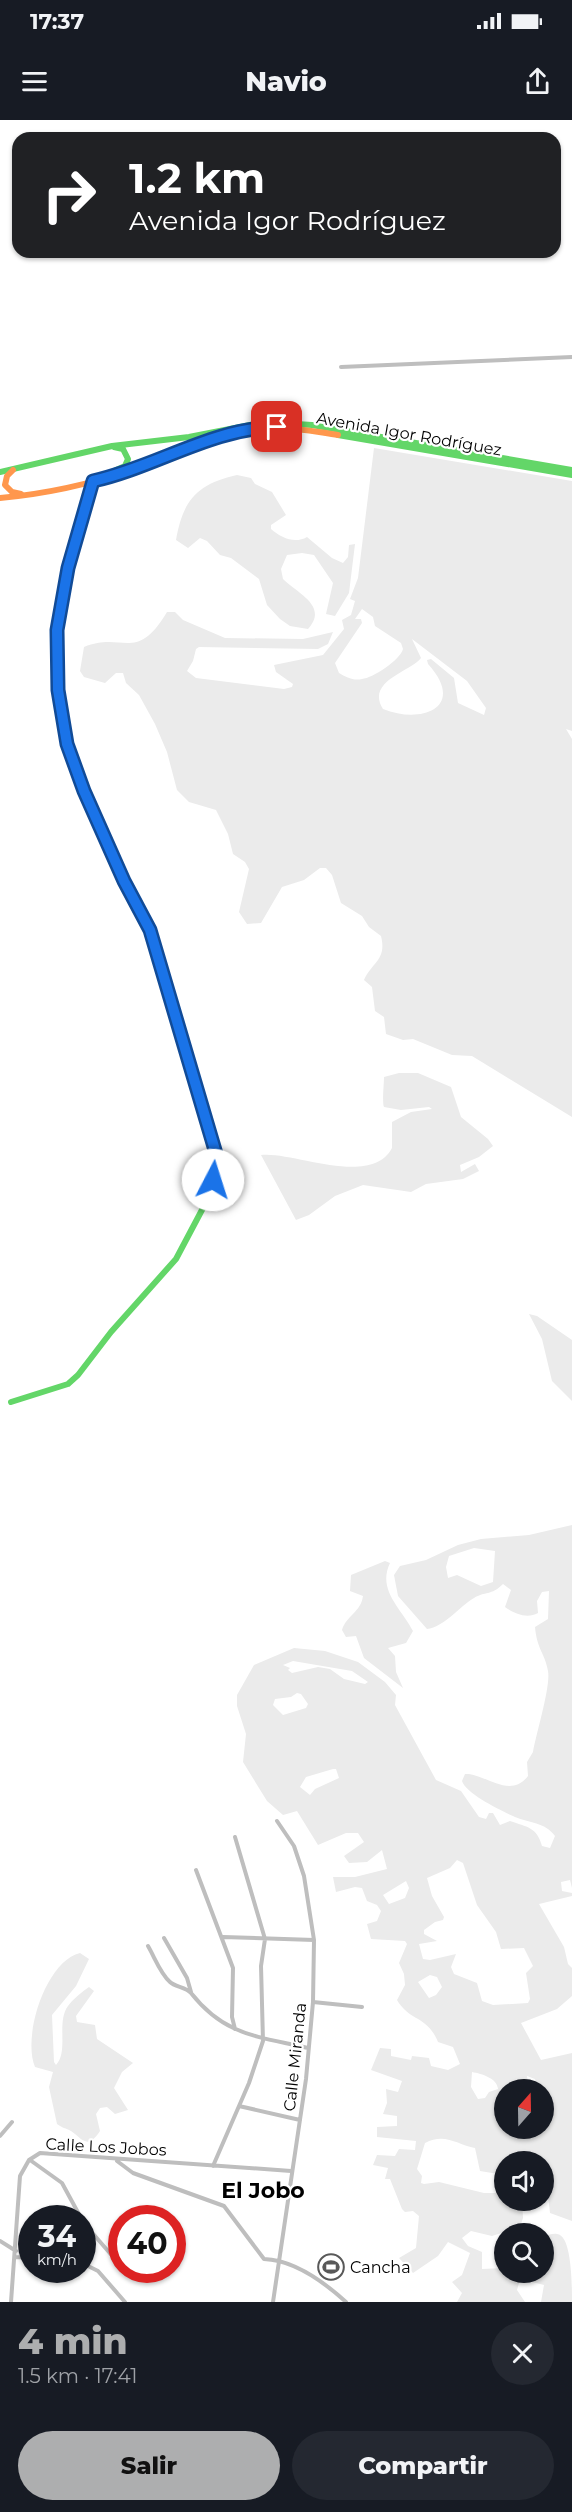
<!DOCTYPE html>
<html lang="es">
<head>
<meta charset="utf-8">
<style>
  :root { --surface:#171b24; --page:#242831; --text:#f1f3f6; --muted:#9ea1a6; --accent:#adaeaf }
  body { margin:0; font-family:Montserrat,sans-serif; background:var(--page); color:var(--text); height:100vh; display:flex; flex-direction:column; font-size:22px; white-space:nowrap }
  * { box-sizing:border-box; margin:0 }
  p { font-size:20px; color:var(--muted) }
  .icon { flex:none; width:33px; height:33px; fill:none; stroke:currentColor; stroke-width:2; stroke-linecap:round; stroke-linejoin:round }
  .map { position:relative; height:2182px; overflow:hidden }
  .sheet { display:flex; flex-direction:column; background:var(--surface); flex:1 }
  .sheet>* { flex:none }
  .top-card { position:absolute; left:12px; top:12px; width:549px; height:126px; border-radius:18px; box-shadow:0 2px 4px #0004; background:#202124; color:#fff; overflow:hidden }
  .needle { width:39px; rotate:20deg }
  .buttons { position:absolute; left:494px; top:1959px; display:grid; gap:12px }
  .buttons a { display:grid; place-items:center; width:60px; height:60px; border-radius:50%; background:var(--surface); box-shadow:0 2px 4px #0004; font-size:30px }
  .speed { position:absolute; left:18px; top:2085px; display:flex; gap:12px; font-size:30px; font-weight:700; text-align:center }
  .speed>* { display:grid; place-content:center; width:78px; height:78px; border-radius:50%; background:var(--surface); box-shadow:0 2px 4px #0004; line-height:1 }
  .speed small { font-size:15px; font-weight:400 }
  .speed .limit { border:9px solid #d22; background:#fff; color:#111 }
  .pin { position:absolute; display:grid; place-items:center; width:51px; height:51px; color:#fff; margin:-26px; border-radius:12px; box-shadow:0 3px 9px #0006 }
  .me { position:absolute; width:66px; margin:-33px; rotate:5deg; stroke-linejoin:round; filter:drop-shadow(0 0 4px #0008) }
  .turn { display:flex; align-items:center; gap:21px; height:126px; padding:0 18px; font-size:27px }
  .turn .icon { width:78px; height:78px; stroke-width:2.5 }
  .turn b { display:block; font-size:42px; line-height:51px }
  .round { display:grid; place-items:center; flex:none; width:63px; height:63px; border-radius:32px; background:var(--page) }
  .overview { display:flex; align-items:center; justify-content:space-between; height:102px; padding:0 18px }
  h1 { font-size:36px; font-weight:800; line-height:45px; color:var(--accent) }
  .action { display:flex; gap:12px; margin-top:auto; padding:12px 18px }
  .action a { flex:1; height:69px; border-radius:36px; background:var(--accent); color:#111; font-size:24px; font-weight:800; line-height:69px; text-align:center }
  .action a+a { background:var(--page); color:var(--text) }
  .status { display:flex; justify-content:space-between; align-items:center; height:42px; padding:0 30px; background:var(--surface); direction:ltr }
  .status svg { height:16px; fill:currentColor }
  header { display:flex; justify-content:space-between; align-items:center; height:78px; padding:0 18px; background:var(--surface); font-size:27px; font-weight:800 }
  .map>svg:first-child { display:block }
  .green { fill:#ebebeb; fill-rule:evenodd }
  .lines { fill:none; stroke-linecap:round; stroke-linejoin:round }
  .street { stroke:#bebebe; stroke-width:4 }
  .fast { stroke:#63d668; stroke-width:6 }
  .slow { stroke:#ff974d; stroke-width:6 }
  .route-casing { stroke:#114b97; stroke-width:15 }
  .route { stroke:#1a73e8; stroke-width:10 }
  .labels { text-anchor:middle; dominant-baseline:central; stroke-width:4.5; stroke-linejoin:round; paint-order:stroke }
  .street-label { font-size:16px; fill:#000; stroke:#fff }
  .poi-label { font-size:16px; fill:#000; stroke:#fff; text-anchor:start }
  .district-label { font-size:22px; font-weight:bold; fill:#000; stroke:#fff }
</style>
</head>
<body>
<div class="status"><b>17:37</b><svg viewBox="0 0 49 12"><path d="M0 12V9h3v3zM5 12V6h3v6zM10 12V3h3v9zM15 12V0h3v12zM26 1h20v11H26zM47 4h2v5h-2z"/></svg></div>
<header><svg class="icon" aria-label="menu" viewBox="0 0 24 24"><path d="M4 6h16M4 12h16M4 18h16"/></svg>Navio<svg class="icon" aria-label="share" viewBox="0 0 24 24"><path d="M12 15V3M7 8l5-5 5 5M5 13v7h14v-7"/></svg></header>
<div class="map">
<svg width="572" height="2182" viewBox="0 0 572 2182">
  <rect width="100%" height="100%" fill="#fff"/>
  <path class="green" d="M374,328l198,33v250l-6,-2 6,10v378l-100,-61 -20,-1 -39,-16 -10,1 -17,-6 -2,-17 -9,-6 -3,-24 -8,-7c8,-18 23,-20 17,-44l-12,-9 -7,-11 -21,-13 -9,-28 -6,-7h-6l-16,12 -22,7 -21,36 -14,1 -8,-12 10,-43 -4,-7 -12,-8 -5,-20 -12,-24 -27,-8 -12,-12 -10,-38 -12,-28 -16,-29 -13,-12 -3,-10h-7l-11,10 -21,-6 -4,-6 4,-24c39,-16 52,17 83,-35h8l8,8 42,18 78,1 30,-7 -5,12 -10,5 -119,-2 -3,2 -3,12 -6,10 9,7 88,11 8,-2 1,-3 -17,-12 -2,-7 49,-10 21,-26 -2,-9 9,-5 4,-14 -5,-2 8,-21zM362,489l11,8 2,9 26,17 2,6c-3,11 -30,29 -41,30 -9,2 -16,-2 -23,-6l-4,-10 27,-40 -1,-4h-6zM412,519l55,42 19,27 -2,7 -26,-12 -4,-25 -23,-19 -4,1 1,4c39,43 -6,61 -45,45 -18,-28 29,-38 38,-51z
    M237,355l14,3 4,6 17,8 14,23 -15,10v4c10,9 24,15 36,8l25,21 11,5 5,-6 1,-12 6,-1 -6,49 -14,23 -9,-2 7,-31 -19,-28 -12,-2 -15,2 -6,14 2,10c14,14 46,27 25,50l-18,-3 -10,-7 -13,-14 -8,-26 -28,-21 -11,-3 -13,-14 -7,-3 -12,10 -12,-8c7,-40 21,-56 61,-65z
    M399,953h19l33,14 10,30 27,22 5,7 -14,11 -19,8 1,7 14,-8 4,7 -16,8 -37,5 -15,8 -48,-7 -28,11 -26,19 -13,5 -35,-65c32,-4 110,33 131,-7v-26l19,-10 21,-3 -3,-2 -28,3 -17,-3c-2,-4 0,-23 0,-30z
    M529,1194l8,2 35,24v61l-20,-20 -10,-42z
    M572,1405v363l-2,-8 -9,2 1,9 10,2v3l-33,8 25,43 4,17 4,4v28l-15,13 -36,14 20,37 31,-7v168l-22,-8 -3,-25 -4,-3v-23h-39v13l-24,-4 -5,-23c-17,-3 -30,-16 -50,-5l-8,26 5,7 -1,7 3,1 15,-2 45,11h20v7l18,1 1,17 -3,9 -28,9 -21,-5 -9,7 6,8 14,6v17l22,-1v4h39v-36c5,0 9,-3 14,-2 15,1 15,52 15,68h-31l3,-17 -20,-5 -5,3 -2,7 8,12h-68l5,-9 -10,-11 10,-7 8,-22 -22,-11 -10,14 -25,17 -14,-15 17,-10 3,-32 -6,-5 -8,1 -3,-3 -12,-30h-5l3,-11 -15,-3 4,-10 18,1 4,-7 16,1 1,-9 -39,-4v-10l20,-1v-10l-14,-2 4,-11 -1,-14 12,3 4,-11 -31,-11 9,-22 11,1v7l20,4 1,-4 17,2 2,8 17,4 12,-6 -7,-17 -15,-5c-11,-27 -28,-20 -41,-42l8,-15 -1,-11 -5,-11 8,-19 -2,-3 -34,-2 -4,-15 10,-3 4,-10 -4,-6 -10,-4 -5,-13 -7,-1 -19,5 -3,-15h22l32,-8 -5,-19 -15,12 -18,1 -5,-7 20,-14 -6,-9h-12l-28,12 -21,-34 -14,4 -16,-14 -24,-39 3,-28 -9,-28v-11l17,-30 40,-17 31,3 33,11 27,20 11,13 -1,10 41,75 25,11 18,26 7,2 3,-6h4l7,12 10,-4c17,6 27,6 32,25l8,2 5,-12c-10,-14 -26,-13 -40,-19 -13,-6 -49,-23 -53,-36l3,-7h4c20,3 42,24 59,2l-1,-14 6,-10c3,-18 18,-66 15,-81 -3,-18 -11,-21 -13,-44l13,-8 1,-28 -7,1 -5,9 1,12c-11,6 -23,1 -33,-6l6,-17 -8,-6c-12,12 -18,7 -29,14 -15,9 -30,29 -47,31l-29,-33 -4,-21 6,-9 26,-6 32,-15 23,-6 48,-4zM474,1428l21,3 -2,31 -12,4 -24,-11 -9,3 -2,-11 3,-11zM293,1541l59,10 16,11 -3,2 -21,-5 -14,-10 -12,-2 -26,6 -4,-3 2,-2 -7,-3zM297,1573l4,1 7,10 -2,4 -23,7 -10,-10 2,-6 16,-2zM333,1649h3l3,9 -24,11 -5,6 -10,-8 6,-10zM457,1740l6,3 14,42 19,27 5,17 23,-1 9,18 -7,7 4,26 -2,4 -35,2 -11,-4 -5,-18 -23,-9 -3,-7 5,-13 -26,6 -7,-1 -4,-15 18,-3 -13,-7v-4l11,-8 8,-2 1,-3 -12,-21 -5,-18 23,-10zM406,1761l3,7 -4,10 -16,6 -6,-9zM430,1855l7,2 5,10 -6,8 -7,3 -11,-16zM472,1952c10,2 25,6 26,17l-9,3 -4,6 -7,1 -7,-12zM527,1956l8,3 4,10 4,1v38h-39v-38l25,-1z
    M385,1441l5,2c-13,27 11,45 23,68l-7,12 -18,5 7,8 1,16 7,16 -39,-30 -8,-22 -10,1 -4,-7c4,-14 19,-18 21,-34l-13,-5 1,-16z
    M80,1833l9,6 -13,27 -24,29 2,47 2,3c13,-14 0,-43 12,-59 4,-6 15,-15 21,-19l5,4 -18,25 1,6 18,3 2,14 36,24 -11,9 -8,16 14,22 -13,4 -8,-7 -7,1 -4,6 4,17c-13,20 -18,7 -29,0 -5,-3 -9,-3 -14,-7l-8,-37 4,-15 -18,-5c-13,-31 11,-106 45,-114z"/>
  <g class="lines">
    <path class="street" d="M341,247l231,-10
      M196,1750l37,98 -1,49 3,12
      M223,1817l91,3
      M164,1818l23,40 4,14
      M148,1826c7,12 12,27 22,36 5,5 16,5 21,11 34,43 66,43 117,55
      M313,1882l49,5
      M239,1986l61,14
      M0,2016l12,-14
      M30,2040l32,23 19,35
      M117,2041l16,12 91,33 40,53c30,1 60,23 82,43
      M213,2046l36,-83 14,-42 -2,-75 4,-27 -30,-102
      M82,2101l39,45
      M0,2121l16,10
      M16,2137l16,1
      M82,2143l16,8 27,31
      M11,2182l9,-126 9,-16 11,-7 251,18
      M273,2182l33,-223 7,-77 1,-62 -10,-64 -10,-30 -17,-25"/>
    <path class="fast" d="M338,315l234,40
      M0,352l112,-26 77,-9 76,-15 47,3 260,45
      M112,352l13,-6 3,-7 -5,-10 -9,-2
      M11,1282l57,-18 10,-9 33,-43 65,-73 27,-51 15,-45 -26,-98 -42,-135 -26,-49 -40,-90 -17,-47 -9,-52"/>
    <path class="slow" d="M13,350l-6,6 -2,9 7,7 9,2
      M0,378c47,-4 94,-15 139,-30 45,-15 87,-37 135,-40 22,-1 43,4 64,7
      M58,572c-6,-73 15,-141 35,-211"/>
  </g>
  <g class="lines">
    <g class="route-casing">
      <path id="route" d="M213,1060l4,-23 -67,-227 -26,-49 -40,-90 -17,-47 -9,-54 -1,-60 11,-62 25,-87c63,-14 119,-53 184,-54"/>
    </g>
    <use href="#route" class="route"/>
  </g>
  <defs>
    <g id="stadium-ring" transform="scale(1.35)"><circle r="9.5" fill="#fff" stroke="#595959" stroke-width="1.5"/><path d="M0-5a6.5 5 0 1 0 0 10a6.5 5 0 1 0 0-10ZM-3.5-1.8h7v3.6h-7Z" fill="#595959"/></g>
  </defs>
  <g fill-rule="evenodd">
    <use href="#stadium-ring" x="331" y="2147"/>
  </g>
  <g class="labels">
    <g class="street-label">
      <text transform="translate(409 314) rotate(10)">Avenida Igor Rodríguez</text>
      <text transform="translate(295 1937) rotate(-84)">Calle Miranda</text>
      <text transform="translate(106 2027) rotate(3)">Calle Los Jobos</text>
    </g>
    <g class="poi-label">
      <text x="350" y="2147">Cancha</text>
    </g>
    <g class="district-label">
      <text x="263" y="2070">El Jobo</text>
    </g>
  </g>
</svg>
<div class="buttons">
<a><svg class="needle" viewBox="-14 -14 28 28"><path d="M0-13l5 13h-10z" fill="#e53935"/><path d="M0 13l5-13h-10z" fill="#9ea1a6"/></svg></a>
<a><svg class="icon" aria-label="sound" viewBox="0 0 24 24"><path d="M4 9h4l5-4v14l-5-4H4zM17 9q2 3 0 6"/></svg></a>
<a><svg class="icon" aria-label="search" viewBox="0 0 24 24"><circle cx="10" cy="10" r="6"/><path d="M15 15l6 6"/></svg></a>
</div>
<div class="speed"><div>34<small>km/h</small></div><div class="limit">40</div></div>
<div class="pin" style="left:277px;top:307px;background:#d93025"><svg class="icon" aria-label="arrive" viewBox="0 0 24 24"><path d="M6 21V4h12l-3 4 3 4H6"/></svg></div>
<svg class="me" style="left:213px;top:1060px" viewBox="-20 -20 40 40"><circle r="19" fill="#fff"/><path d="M0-13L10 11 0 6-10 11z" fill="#1a73e8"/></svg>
<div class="top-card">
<div class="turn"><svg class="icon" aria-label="right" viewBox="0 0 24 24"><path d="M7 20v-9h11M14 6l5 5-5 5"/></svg><div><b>1.2 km</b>Avenida Igor Rodríguez</div></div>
</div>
</div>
<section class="sheet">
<div class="overview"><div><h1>4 min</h1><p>1.5 km · 17:41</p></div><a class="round"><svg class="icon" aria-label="close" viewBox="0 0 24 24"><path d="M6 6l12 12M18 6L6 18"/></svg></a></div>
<div class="action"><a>Salir</a><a>Compartir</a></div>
</section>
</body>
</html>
